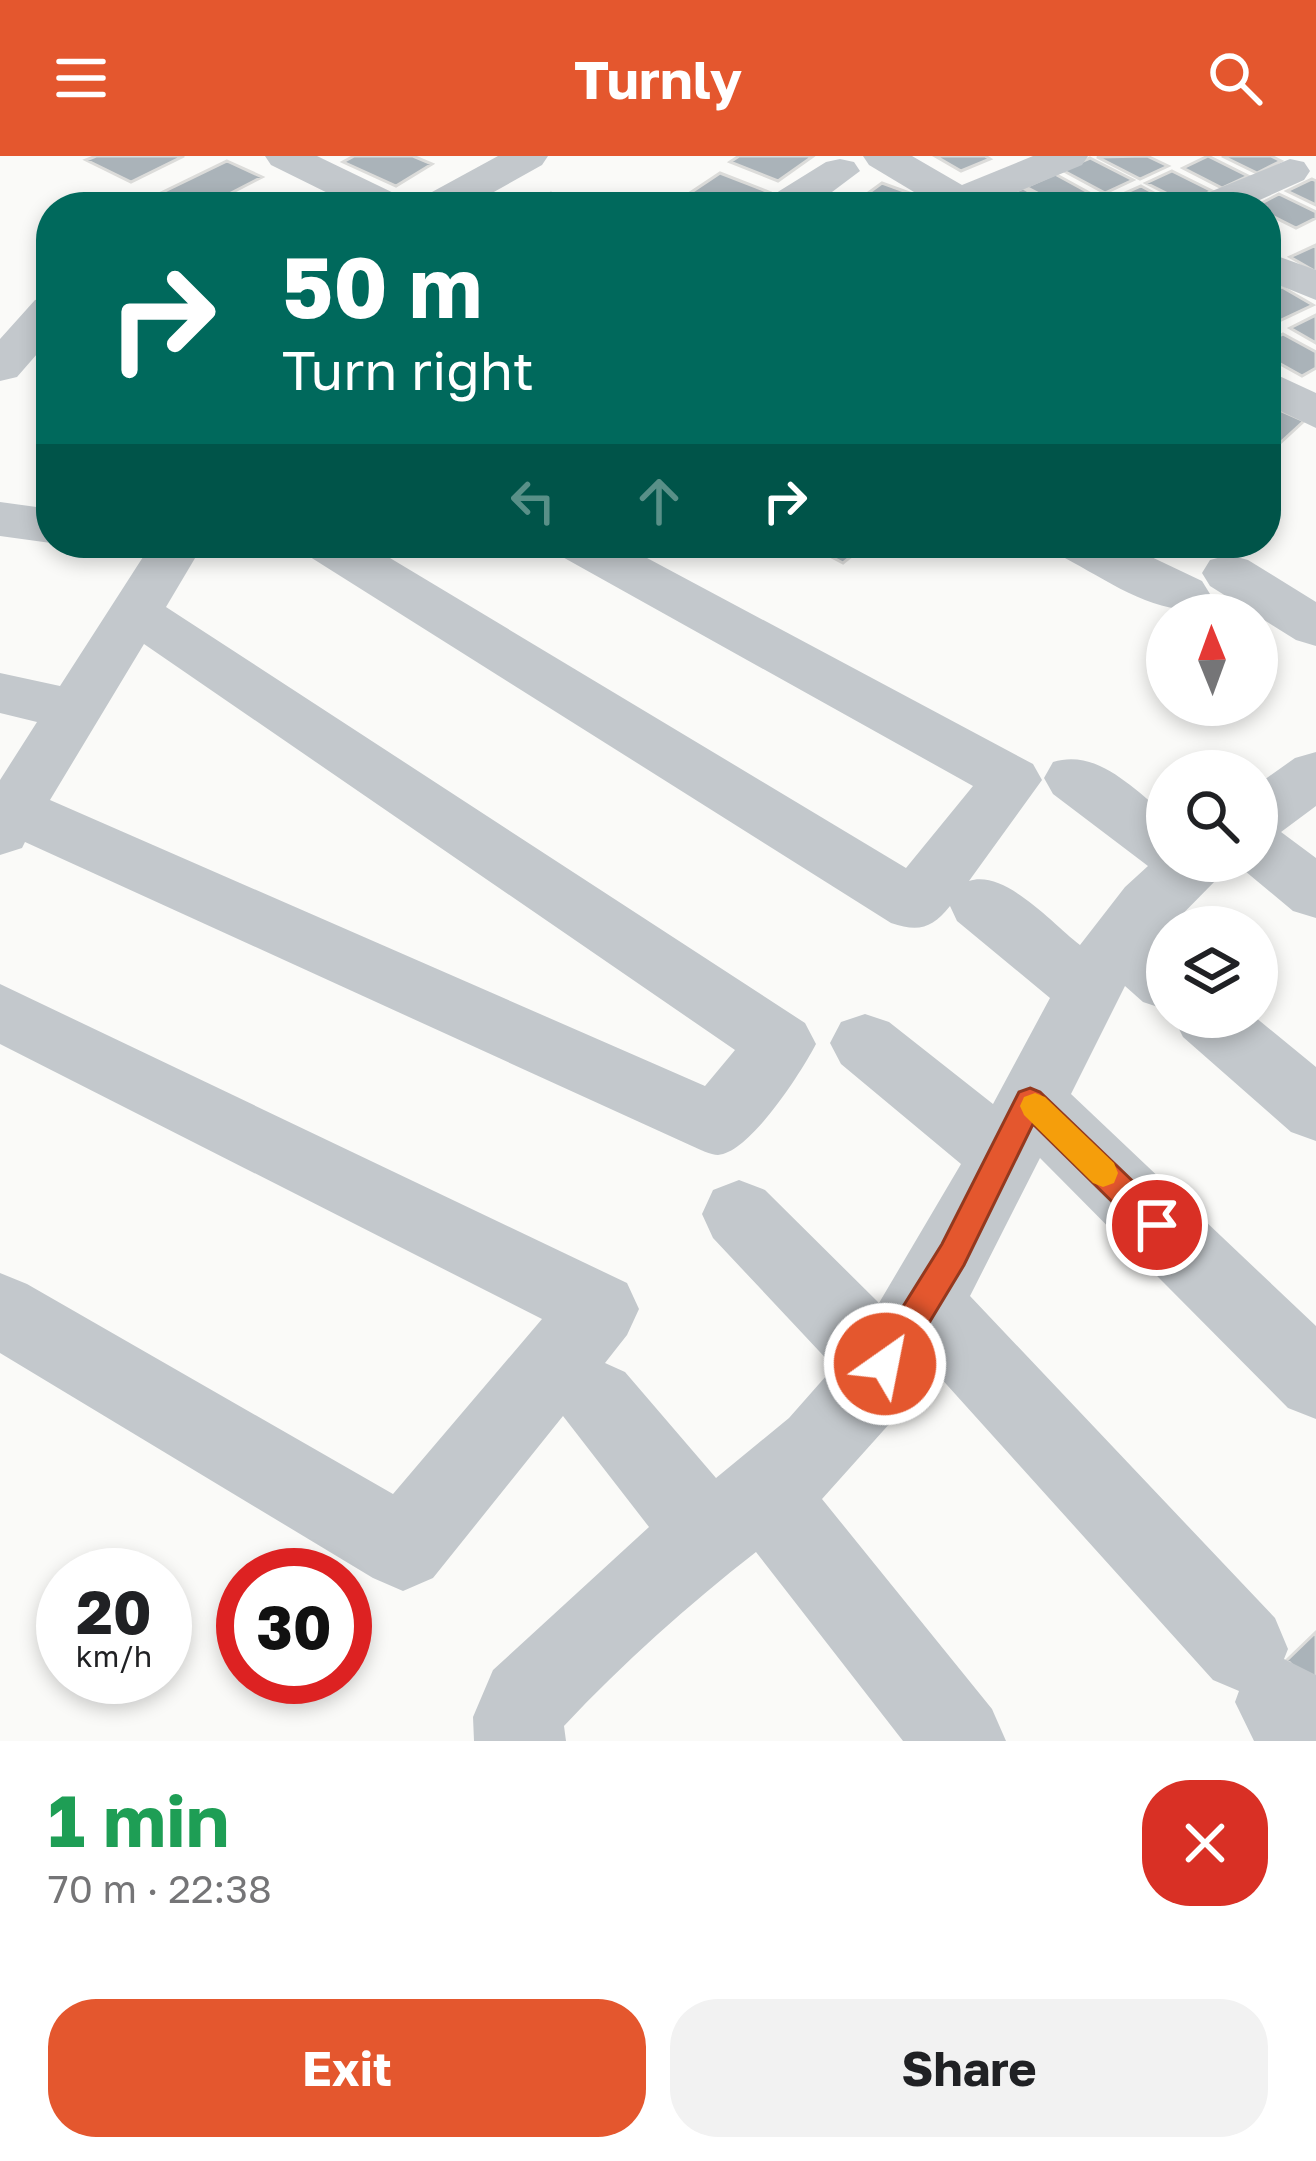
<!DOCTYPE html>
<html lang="en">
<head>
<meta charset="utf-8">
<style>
  :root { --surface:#fff; --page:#f2f2f2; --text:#202124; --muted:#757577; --accent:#e4572e }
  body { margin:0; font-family:"Golos Text",sans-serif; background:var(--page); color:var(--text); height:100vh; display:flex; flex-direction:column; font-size:45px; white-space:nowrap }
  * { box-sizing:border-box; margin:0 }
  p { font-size:39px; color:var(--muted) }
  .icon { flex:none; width:66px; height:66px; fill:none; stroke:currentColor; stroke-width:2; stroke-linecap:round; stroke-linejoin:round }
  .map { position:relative; height:1585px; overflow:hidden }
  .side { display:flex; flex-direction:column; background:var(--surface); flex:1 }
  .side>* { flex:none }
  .guide { position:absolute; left:36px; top:36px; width:1245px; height:366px; border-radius:48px; box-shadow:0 6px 18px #0003; background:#00695c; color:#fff; overflow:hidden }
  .needle { width:78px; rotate:359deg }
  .controls { position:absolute; left:1146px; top:438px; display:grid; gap:24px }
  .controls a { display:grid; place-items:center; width:132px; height:132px; border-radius:50%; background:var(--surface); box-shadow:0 6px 18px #0003; font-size:60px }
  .speed { position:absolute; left:36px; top:1392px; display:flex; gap:24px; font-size:60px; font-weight:700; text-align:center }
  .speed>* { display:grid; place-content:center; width:156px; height:156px; border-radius:50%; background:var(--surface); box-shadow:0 6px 18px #0003; line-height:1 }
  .speed small { font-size:30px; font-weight:400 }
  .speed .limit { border:18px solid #d22; background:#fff; color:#111 }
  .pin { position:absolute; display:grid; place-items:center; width:102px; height:102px; color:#fff; margin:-51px; border:6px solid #fff; border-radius:50%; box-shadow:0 3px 12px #0007 }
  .me { position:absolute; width:132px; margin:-66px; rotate:33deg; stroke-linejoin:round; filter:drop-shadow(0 0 9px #0008) }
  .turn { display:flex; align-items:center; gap:42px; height:252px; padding:0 48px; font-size:54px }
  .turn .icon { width:156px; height:156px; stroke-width:2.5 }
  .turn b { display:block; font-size:84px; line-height:102px }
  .lanes { display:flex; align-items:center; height:114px; padding:0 48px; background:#0003; justify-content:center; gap:60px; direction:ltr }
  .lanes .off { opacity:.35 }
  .round { display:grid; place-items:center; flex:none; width:126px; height:126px; border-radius:48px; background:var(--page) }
  .summary { display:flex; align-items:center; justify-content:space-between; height:204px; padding:0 48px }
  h1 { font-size:72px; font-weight:700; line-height:90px; color:#1e9e55 }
  .button { display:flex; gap:24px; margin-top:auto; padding:24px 48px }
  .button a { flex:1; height:138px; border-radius:48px; background:var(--accent); color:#fff; font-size:48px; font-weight:700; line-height:138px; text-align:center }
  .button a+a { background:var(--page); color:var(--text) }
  header { display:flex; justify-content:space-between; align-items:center; height:156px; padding:0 48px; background:var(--accent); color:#fff; font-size:54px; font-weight:700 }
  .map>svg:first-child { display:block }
  .building { fill:#aab3b9; stroke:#dcdcda; stroke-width:3 }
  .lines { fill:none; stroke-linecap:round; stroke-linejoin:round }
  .minor { fill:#c3c8cc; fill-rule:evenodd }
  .route { fill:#e4572e; stroke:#94391e; stroke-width:3 }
  .slow { fill:#f59e0b }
</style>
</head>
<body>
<header><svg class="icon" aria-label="menu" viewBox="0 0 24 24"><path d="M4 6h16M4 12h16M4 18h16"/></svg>Turnly<svg class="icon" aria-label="search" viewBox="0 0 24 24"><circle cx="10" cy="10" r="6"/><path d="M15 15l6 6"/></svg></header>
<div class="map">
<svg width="1316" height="1585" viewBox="0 0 1316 1585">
  <rect width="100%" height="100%" fill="#fafaf8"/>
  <path class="building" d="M96,0h88l-53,26 -45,-22z
    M354,0h59l19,8 -36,22 -53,-24z
    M739,0h69l4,1 -34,24 -48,-19z
    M935,0h50l5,3 -29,12z
    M1147,0l21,10 -28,13 -43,-22z
    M1208,0l40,20 -26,12 -39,-20z
    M1222,0h49l10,5 -24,12z
    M1090,2l43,22 -28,13 -43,-23z
    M227,5l35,16 -58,30h-11l-30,-15z
    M1172,15l40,20 -26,12 -40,-20z
    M720,17l49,19 -22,15h-37l-26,-10z
    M1055,18l42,23 -33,10 -38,-20z
    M1312,23l4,2v24l-29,-14z
    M882,27l52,19 -7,5h-78z
    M1141,30l39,21h-50l-16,-9z
    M1023,32l33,19h-52l-11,-6z
    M551,37l27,14h-54z
    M1279,38l37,18v6l-20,10 -30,-15v-6h-12z
    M1316,89v27l-26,-15z
    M1282,131l31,18 -34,16 -13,-7v-19z
    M1316,159v28l-26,-15z
    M1283,178l33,18v16l-14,8 -36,-20v-13z
    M1266,248l38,17 -37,34 -1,-1z
    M805,387h63l-25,20z
    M1316,1476v58l-29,-30z"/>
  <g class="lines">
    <path class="minor" d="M265,0h52l87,42 6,9h-54l-85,-42z
      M498,0h50l-6,9 -75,42h-52l6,-9z
      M863,0h49l50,29 71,-29h55l-6,9 -94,39 2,3h-51l-70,-42z
      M840,3l14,3 6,9 -48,36h-50l6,-9 58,-36z
      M1290,3l14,3 6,9 -6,9 -60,27h-55l6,-9z
      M104,38l17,4 6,9h-44l6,-9z
      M1266,96l50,18v30l-50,-20z
      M51,140v42l-34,39 -17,4v-42l35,-39z
      M1266,214l50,23v35l-50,-24z
      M0,346l51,7v34l-51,-7z
      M152,387h52l-38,64 639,416 11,21c-14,27 -66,109 -98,111 -7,0 -19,-6 -26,-9l-667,-304 -3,6 -22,7v-75l37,-58 -37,-9v-40l60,13zM144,488l591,406 -30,36 -655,-286z
      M300,387h65l541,325 67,-82 -414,-231 -7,-12h67l414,221 9,16 -73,101c36,-12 84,43 111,64l45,-58 23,-21 -95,-72 -9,-16 9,-16c44,-14 80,27 114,53v46h61l-10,17 -58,59 7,6v67l-24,-8 -18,-16 -54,108 245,232v93l-28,-11 -248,-250 -70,138 305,322 13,31 -4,10 32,16v66h-62l-19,-39 4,-11 -26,-11 -284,-315 -29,47 -78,87 170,210 14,32h-103l-147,-189c-68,53 -133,111 -192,174l2,15h-92l-1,-24 20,-47 156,-143 -86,-111 -130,162 -30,13 -30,-13 -373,-225v-80l27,11 366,210 149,-175 -542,-275v-60l627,299 12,26 -12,26 -22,28 20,9 91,106 73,-60 45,-51 -121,-129 -11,-24 11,-24 26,-10 26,10 114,113 82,-139 -120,-100 -11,-21 11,-21 24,-8 24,8 104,82 57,-106 -93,-77 -7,-15c-18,23 -32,26 -59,17l-584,-368z
      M1052,387h70l80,38 8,13 -8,13c-45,12 -102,-32 -143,-52z
      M1229,399l19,5 68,42v44l-20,-6 -86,-54 -8,-13 8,-13z
      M1316,596v54l-35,26 35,26v60l-23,-7 -60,-50h24v-76l38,-27z
      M1173,861h82l61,50v74l-25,-9 -108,-95z"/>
  </g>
  <path class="route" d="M1030,932l10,4 128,123 4,10 -4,10 -11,4 -11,-4 -113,-111 -69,141 -67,111 -12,4 -11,-4 -5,-12 5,-11 68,-109 77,-152z"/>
  <path class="slow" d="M1035,937l10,4 69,66 4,10 -4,10 -11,4 -10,-4 -69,-68 -4,-9 4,-9z"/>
</svg>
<div class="controls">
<a><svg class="needle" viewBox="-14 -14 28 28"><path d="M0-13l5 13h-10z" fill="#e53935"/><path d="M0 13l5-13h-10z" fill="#757577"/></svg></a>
<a><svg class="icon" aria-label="search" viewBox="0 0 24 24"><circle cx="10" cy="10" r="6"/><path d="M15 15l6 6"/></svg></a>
<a><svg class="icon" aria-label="layers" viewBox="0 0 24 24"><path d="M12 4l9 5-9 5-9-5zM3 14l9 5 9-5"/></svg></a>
</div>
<div class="speed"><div>20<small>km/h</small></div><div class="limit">30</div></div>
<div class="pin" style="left:1157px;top:1069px;background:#d93025"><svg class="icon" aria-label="arrive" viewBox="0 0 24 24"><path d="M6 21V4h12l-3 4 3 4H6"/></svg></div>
<svg class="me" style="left:885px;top:1208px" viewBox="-20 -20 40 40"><circle r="17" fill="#e4572e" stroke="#fff" stroke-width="3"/><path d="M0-11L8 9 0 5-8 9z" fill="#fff"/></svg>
<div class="guide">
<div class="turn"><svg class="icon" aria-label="right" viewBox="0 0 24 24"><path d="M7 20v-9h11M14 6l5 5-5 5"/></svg><div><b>50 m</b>Turn right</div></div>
<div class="lanes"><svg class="icon off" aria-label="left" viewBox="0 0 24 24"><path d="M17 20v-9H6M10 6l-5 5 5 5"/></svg><svg class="icon off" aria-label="ahead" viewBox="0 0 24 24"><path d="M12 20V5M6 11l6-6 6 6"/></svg><svg class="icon" aria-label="right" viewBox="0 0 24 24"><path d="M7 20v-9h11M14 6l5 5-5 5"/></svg></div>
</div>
</div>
<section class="side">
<div class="summary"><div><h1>1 min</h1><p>70 m · 22:38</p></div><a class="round" style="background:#d93025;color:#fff"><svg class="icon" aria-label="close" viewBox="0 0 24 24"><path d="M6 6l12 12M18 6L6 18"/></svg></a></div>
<div class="button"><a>Exit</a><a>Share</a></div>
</section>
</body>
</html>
